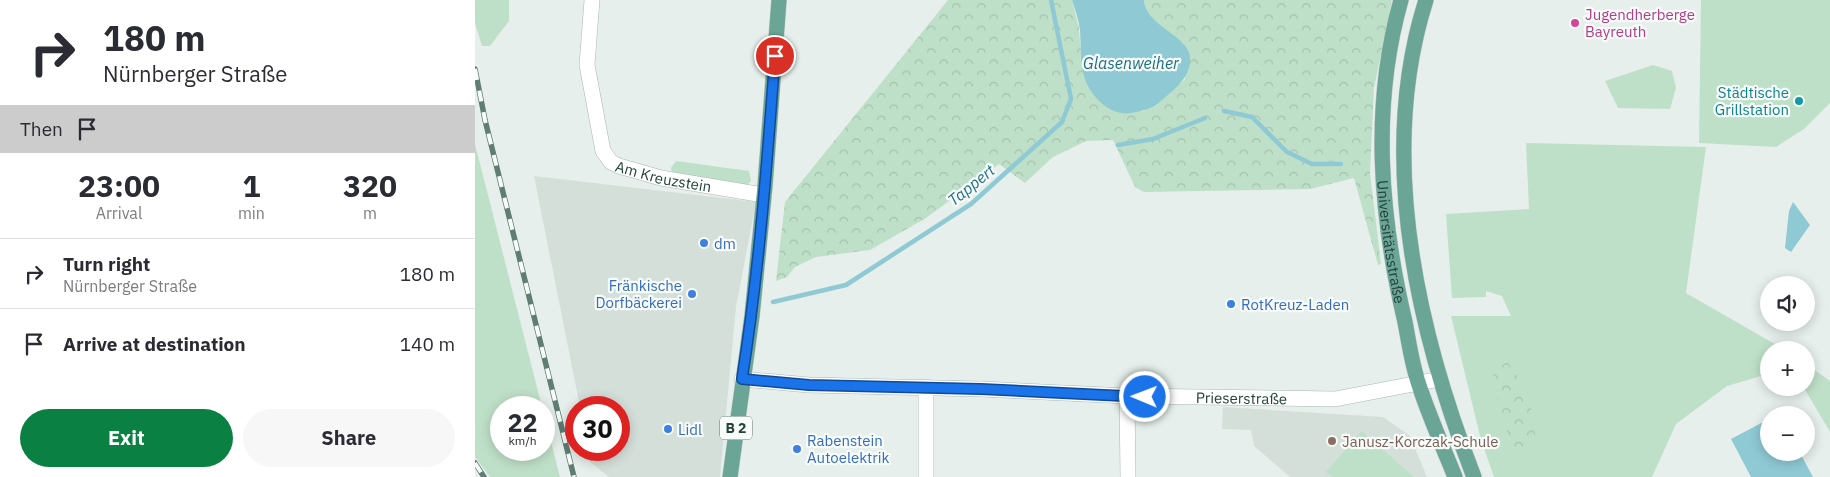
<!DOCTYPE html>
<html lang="en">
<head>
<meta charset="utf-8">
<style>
  :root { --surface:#fff; --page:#f7f7f7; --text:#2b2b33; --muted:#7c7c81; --line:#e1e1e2; --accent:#0b8043 }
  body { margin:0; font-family:"IBM Plex Sans",sans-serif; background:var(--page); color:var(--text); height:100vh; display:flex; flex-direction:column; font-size:19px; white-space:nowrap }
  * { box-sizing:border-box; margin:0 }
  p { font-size:16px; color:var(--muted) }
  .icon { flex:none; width:28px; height:28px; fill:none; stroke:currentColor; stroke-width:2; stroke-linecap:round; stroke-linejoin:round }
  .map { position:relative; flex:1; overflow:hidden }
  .side { display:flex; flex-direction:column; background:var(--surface); width:475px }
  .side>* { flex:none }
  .guide { background:#fff; color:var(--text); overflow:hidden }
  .fabs { position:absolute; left:1285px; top:276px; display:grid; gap:10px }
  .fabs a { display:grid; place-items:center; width:55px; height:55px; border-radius:50%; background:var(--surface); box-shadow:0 2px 12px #0003; font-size:25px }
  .speed { position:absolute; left:15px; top:396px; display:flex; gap:10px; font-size:25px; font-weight:700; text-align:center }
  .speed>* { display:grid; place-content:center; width:65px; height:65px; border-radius:50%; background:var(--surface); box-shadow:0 2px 12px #0003; line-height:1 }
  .speed small { font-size:12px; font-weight:400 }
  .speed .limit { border:8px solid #d22; background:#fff; color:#111 }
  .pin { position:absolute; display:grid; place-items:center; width:42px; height:42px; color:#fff; margin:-21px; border:2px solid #fff; border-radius:50%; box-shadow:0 1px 5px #0007 }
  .me { position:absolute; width:55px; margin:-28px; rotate:271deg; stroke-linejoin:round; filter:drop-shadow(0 0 4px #0008) }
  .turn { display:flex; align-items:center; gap:18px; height:105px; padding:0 20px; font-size:22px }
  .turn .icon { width:65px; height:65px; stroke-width:2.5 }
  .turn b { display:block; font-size:35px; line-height:42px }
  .then { display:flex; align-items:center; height:48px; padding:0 20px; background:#0003; gap:10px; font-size:19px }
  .eta { display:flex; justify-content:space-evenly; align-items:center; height:85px; text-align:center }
  .eta b { font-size:30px; font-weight:700; line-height:35px }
  .cta { display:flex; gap:10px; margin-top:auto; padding:10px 20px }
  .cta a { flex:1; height:58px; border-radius:30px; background:var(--accent); color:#fff; font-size:20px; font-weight:700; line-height:58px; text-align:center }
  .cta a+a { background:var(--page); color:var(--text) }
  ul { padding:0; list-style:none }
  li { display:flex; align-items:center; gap:15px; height:70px; padding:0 20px; border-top:1px solid var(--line) }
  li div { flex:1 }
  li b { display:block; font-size:19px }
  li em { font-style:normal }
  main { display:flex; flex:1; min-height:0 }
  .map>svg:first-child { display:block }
  .built { fill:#d4dfda }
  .grass { fill:#bfe0c8 }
  .forest { fill:url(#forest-crowns) }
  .water { fill:#8ec9d4 }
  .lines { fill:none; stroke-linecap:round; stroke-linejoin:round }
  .stream { stroke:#8ec9d4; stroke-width:4.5 }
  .street-casing { stroke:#a8b8b2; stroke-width:16 }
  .primary-casing { stroke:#c2cac8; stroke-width:16 }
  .street { stroke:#fff; stroke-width:15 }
  .primary { stroke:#6aa596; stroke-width:15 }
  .rail-casing { stroke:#5f7d75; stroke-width:5.5 }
  .rail { stroke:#f7fbf9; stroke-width:4; stroke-dasharray:11; stroke-linecap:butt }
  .route-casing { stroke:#114b97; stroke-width:12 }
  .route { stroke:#1a73e8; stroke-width:9 }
  .hotel-dot { fill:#d1479c; stroke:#f7fbf9; stroke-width:2 }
  .culture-dot { fill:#0f9aa8; stroke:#f7fbf9; stroke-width:2 }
  .shop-dot { fill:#3f7fe0; stroke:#f7fbf9; stroke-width:2 }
  .education-dot { fill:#8d6e63; stroke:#f7fbf9; stroke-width:2 }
  .labels { text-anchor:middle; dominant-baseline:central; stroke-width:4.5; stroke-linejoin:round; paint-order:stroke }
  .shield { fill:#f7fbf9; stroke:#637a73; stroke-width:1 }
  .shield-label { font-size:14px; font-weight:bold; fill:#24423a }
  .hotel-label { font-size:15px; fill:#b23c85; stroke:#f7fbf9; text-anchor:start }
  .culture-label { font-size:15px; fill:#0d838f; stroke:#f7fbf9; text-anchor:end }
  .street-label { font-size:15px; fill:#24423a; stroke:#f7fbf9 }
  .shop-label { font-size:15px; fill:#366cbe; stroke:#f7fbf9; text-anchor:start }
  .education-label { font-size:15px; fill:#785e54; stroke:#f7fbf9; text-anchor:start }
  .water-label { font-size:16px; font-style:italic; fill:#1c6f80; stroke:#f7fbf9 }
</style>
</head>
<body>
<main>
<section class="side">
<div class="guide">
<div class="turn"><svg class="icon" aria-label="right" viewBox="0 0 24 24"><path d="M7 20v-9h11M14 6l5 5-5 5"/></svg><div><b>180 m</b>Nürnberger Straße</div></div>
<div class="then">Then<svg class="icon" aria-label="arrive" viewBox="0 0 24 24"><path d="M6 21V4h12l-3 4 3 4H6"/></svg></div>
</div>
<div class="eta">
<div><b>23:00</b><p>Arrival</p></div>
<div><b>1</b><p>min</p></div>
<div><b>320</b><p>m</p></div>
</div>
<ul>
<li><svg class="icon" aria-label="right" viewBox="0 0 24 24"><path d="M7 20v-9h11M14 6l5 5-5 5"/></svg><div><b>Turn right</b><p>Nürnberger Straße</p></div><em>180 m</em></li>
<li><svg class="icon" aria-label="arrive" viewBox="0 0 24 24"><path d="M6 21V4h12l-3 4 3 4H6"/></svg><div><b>Arrive at destination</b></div><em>140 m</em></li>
</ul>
<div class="cta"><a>Exit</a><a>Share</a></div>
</section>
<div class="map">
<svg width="1355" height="477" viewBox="0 0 1355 477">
  <defs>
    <pattern id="forest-crowns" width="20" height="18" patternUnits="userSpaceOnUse" patternTransform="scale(1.25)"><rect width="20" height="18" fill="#bfe0c8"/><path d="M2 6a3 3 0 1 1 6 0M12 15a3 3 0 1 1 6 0" fill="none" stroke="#a4c1ad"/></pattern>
  </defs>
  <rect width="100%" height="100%" fill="#e6efeb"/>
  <path class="built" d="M59,176l222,26 -20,105 -16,170h-111l-19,-15 -2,-12h31v-42l-39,-1z
    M748,407l160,10 27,19 17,41h-137l-36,-31 -3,-16 -29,-1z"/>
  <path class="grass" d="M0,0h34v21l-19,25h-8l-7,-23z
    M1226,0h129v103l-26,26 -28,18 -77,-4z
    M1178,65l19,6 4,17 -6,21 -52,-1 -13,-27z
    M1051,143l180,4 -20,146 99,57h-16v27l-8,-1 -34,10 -51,38 -24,53h-158l-13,-37 -30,-124h60l-9,-20 -16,-5v6l-34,1 -6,-84 83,-5z
    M0,144l67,263 -41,1v42h43v-36l16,63h-70l-15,-20z
    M201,161l73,10 2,10 -7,7 -71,-12 -2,-8z
    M1331,364l24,17v51l-26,-44h2z
    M887,431l52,46h-82l-6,-5z"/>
  <path class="forest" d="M473,0h124l7,28 2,26 62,57 14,-6 28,-26 -1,-35c-14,-11 -38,-24 -40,-44h248l-18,88 -4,85 11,91 -3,1 -24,-87 -44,11 -166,3 -9,-5 -22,-47 -27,1 -33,16 -28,26 -26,-19 -73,54 -56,32 -54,7 -21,10 -8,10 -11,4 9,-79z
    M1032,362l18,24 11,43 -5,23 -16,-3c-13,-25 -19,-49 -22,-77z"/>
  <path class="water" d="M597,0h72c2,28 49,36 46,61 -1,19 -18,30 -31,42 -7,6 -18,8 -28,10 -21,4 -42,-18 -47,-37 -4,-15 -3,-31 -4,-46 -1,-10 -5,-20 -8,-30z
    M1318,202l17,23 -19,27 -6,-4 4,-37z
    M1294,419v33l31,1 13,24h-62l-20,-38z"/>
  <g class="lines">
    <path class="stream" d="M749,111l28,6 35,35 25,12h29
      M643,145l35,-6 52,-21
      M298,302l73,-17 125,-81 91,-82 9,-23 -20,-99"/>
    <g class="street-casing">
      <g id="street">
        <path id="s1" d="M117,0l-5,65 16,86 8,11 8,4 42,12 103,17"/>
        <path id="s2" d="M267,379l67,6 172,4 146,7 208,3 105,-20"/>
        <path d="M451,387v90"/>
        <path d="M652,396l1,81"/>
      </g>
    </g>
    <g class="primary-casing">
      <g id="primary">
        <path id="s3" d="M926,0c-30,106 -21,216 4,322 4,21 7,43 14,63 10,31 24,62 36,92"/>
        <path d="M951,0c-49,154 -9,330 48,477"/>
        <path d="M255,477l22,-161 13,-130 14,-186"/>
      </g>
    </g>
    <use href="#street" class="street"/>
    <use href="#primary" class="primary"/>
    <g class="rail-casing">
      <path id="rail" d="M0,69l10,51 89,357
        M0,463l9,14"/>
    </g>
    <use href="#rail" class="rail"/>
  </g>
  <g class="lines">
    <g class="route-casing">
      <path id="route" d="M300,56c-8,108 -16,216 -33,323l67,6 172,4 164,8"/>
    </g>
    <use href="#route" class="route"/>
  </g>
  <circle class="hotel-dot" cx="1100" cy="23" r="5"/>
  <circle class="culture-dot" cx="1324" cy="101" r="5"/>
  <g class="shop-dot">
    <circle cx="229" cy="243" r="5"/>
    <circle cx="217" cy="294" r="5"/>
    <circle cx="756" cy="304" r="5"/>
    <circle cx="193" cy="429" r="5"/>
    <circle cx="322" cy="449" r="5"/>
  </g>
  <circle class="education-dot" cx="857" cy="441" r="5"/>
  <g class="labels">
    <rect class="shield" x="245" y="416.5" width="32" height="23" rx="4"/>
    <g class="shield-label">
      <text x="261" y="428">B 2</text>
    </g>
    <g class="hotel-label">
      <text x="1110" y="14">Jugendherberge<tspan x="1110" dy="17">Bayreuth</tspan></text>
    </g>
    <g class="culture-label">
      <text x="1314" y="92">Städtische<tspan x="1314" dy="17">Grillstation</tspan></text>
    </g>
    <g class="street-label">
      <text stroke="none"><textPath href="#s1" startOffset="221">Am Kreuzstein</textPath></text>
      <text stroke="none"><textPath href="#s3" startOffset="244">Universitätsstraße</textPath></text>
      <text stroke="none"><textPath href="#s2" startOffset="500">Prieserstraße</textPath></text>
    </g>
    <g class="shop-label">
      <text x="239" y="243">dm</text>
      <text x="207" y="285" text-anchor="end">Fränkische<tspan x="207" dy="17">Dorfbäckerei</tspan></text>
      <text x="766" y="304">RotKreuz-Laden</text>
      <text x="203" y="429">Lidl</text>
      <text x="332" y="440">Rabenstein<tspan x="332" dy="17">Autoelektrik</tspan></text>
    </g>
    <g class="education-label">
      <text x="867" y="441">Janusz-Korczak-Schule</text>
    </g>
    <g class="water-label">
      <text x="656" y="63">Glasenweiher</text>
      <text transform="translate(496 185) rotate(-39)">Tappert</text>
    </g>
  </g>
</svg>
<div class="fabs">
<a><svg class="icon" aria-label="sound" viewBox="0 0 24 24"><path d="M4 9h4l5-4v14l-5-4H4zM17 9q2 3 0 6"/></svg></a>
<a>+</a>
<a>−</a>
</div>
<div class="speed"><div>22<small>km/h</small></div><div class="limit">30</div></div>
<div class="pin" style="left:300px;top:56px;background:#d93025"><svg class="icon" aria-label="arrive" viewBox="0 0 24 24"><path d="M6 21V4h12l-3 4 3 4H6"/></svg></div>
<svg class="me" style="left:670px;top:397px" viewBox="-20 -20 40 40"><circle r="17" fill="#1a73e8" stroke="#fff" stroke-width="3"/><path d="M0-11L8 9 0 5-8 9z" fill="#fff"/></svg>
</div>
</main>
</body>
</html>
